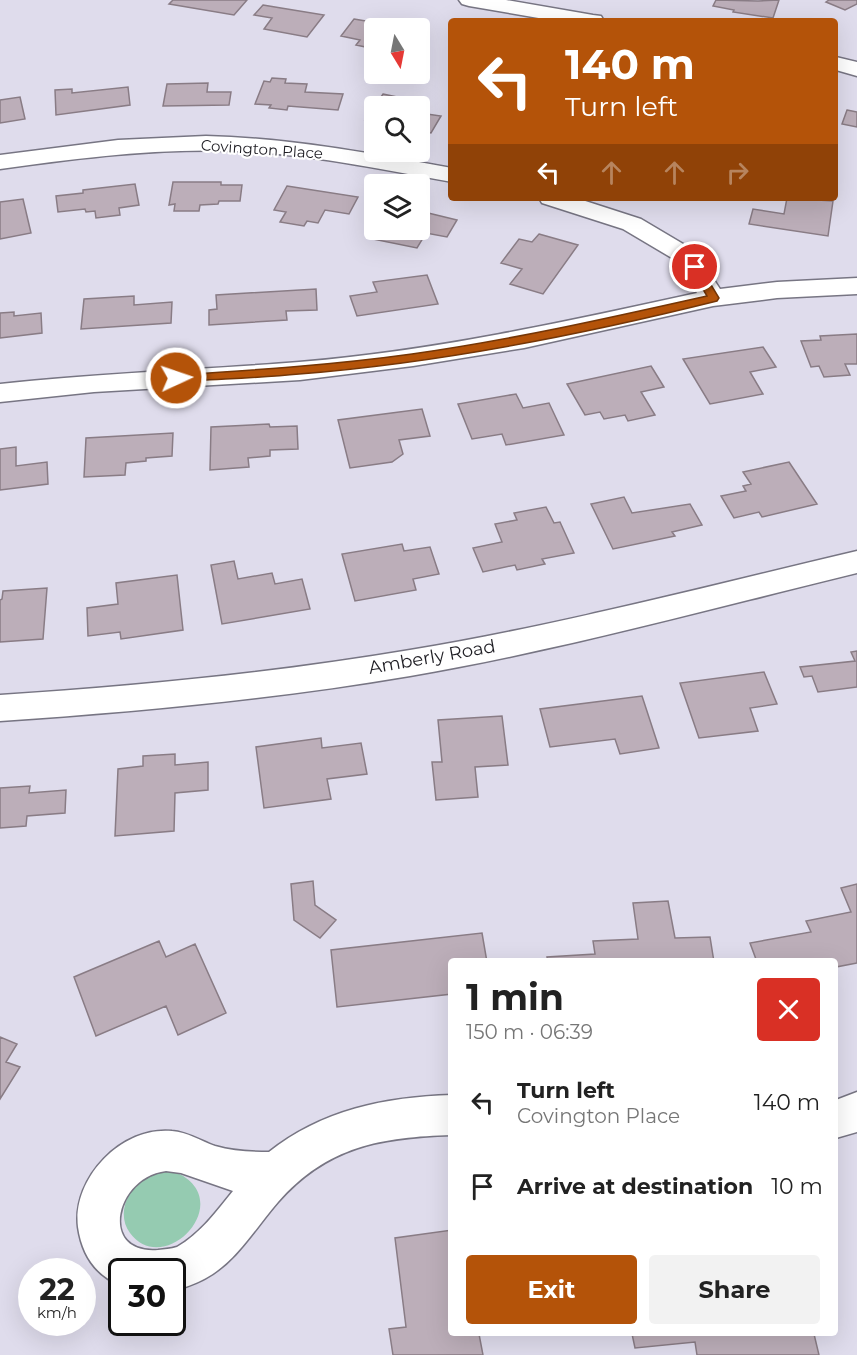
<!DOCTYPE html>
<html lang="en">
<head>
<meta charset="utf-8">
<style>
  :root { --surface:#fff; --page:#f2f2f2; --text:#222; --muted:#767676; --accent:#b45309 }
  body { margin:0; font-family:Montserrat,sans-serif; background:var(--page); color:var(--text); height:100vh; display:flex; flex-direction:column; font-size:22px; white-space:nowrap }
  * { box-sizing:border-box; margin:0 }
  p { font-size:20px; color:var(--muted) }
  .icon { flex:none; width:33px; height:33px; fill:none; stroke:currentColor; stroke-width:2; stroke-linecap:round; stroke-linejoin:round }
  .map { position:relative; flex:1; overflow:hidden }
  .panel { position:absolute; left:448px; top:958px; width:390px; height:378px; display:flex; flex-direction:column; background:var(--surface); border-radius:6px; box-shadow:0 6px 24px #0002 }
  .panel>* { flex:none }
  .top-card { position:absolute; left:448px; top:18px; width:390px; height:183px; border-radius:6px; box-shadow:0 6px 24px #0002; background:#b45309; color:#fff; overflow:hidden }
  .needle { width:39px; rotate:170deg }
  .buttons { position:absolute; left:364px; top:18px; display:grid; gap:12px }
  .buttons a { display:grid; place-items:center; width:66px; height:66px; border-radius:6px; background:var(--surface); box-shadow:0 6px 24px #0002; font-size:30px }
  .speed { position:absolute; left:18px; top:1258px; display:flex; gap:12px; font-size:30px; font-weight:700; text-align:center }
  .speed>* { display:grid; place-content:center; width:78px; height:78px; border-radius:50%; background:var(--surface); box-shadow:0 6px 24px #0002; line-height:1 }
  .speed small { font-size:15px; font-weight:400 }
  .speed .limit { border:3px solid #111; border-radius:9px; background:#fff; color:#111 }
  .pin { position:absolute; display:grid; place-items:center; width:51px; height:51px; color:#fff; margin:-26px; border:3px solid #fff; border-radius:50%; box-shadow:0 2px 6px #0007 }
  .me { position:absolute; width:66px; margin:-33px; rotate:87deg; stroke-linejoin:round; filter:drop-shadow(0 0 4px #0008) }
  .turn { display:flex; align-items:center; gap:21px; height:126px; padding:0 18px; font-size:27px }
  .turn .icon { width:78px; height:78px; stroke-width:2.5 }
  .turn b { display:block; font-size:42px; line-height:51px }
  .lanes { display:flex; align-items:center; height:57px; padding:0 18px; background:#0003; justify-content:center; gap:30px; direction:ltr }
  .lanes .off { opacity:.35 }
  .round { display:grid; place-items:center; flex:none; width:63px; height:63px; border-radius:6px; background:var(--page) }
  .head { display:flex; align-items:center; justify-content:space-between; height:102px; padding:0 18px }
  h1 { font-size:36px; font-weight:700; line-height:45px }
  .primary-button { display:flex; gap:12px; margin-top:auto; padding:12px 18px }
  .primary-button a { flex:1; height:69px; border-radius:6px; background:var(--accent); color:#fff; font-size:24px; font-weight:700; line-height:69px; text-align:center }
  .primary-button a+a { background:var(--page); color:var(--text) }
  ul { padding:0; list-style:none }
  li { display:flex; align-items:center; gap:18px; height:84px; padding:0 18px }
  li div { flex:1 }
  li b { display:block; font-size:22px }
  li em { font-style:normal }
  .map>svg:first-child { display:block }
  .green { fill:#95cbb1 }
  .building { fill:#bcaeb9; stroke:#897c85; stroke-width:1.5 }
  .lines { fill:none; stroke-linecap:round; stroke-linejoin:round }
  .minor-casing { stroke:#777583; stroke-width:3 }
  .minor { fill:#fff; fill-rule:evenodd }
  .route { fill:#b45309; stroke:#753606; stroke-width:1.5 }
  .labels { text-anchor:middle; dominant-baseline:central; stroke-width:4.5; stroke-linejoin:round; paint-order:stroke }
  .far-street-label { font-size:15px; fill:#1e1d23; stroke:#fff }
  .street-label { font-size:18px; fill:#1e1d23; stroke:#fff }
</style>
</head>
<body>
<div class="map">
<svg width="857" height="1355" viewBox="0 0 857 1355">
  <rect width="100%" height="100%" fill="#dfdcec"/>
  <path class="green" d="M173,1171c68,27 -8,109 -43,62 -13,-17 -4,-41 12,-53 9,-8 20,-8 31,-9z"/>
  <path class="building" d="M173,0h74l-13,15 -65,-11z
    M716,0l42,1 21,-1 -6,18 -40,-6 1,-2 -21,-4z
    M829,0h28v4l-12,6 -19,-8z
    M263,5l18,3 43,7 -17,22 -43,-8 8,-11 -18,-3z
    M354,19l53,9h-32v21l-19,-4 4,-5 -19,-4z
    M272,78l14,1 -1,4 22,1 -2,8 38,2 -5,16 -50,-4 -1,4 -18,-2 2,-3 -16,-1 9,-23 6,1z
    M208,83l-1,9h24l-2,13 -66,1 4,-22z
    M128,87l2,18 -74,10 -1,-25 17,-1v4z
    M383,94l19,4 -5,8h5h-27v16l-10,-2z
    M20,97l5,22 -25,4v-23z
    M847,110l10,2v15l-15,-3z
    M420,113l21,3 -10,17 -11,-2z
    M173,182h48v3h21l-2,16h-21l-1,3 -18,1 -1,6h-25l1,-7 -6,1z
    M135,184l4,21 -20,3 1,7 -24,3 -1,-7 -9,1 -1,-3 -27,3 -2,-16 27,-3v-3z
    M287,186l71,11 -9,17 -24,-4 -7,13 -11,-2 -3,5 -24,-4 6,-10 -12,-2z
    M787,198l46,3 -5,35 -79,-12 4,-15 31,5z
    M23,199l8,34 -31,6v-37z
    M420,211l37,9 -10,17 -21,-4 -9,15 -49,-10 7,-11v3h45z
    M539,234l39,11 -35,49 -33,-10 12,-15 -21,-6 18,-24 13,3z
    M427,275l11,29 -81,12 -7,-20 27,-4 -4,-10z
    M316,289l1,21 -31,1 1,9 -78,5v-15l8,-1 -1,-14z
    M134,296v9l38,-3 -1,21 -90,6 3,-30z
    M14,312v4l27,-3 1,20 -42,5v-25z
    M857,334v30h-12l5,11 -26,2 -5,-11 -8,1 -10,-26 20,-1 -1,-4z
    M763,347l13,20 -26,5 13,22 -53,10 -27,-45z
    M651,366l13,21 -23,5 14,23 -27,6 -3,-6 -21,4 -4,-7 -15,3 -18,-31z
    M516,394l7,14 26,-5 15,32 -58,10 -4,-11 -30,5 -14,-35z
    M422,409l8,27 -31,4 4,14 -11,8 -42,6 -12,-48z
    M269,424l1,3 27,-1 1,23 -28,1v6l-22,2 1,9 -39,3 1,-43z
    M173,433l-1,23 -26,2v3l-20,2 -1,12 -41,2 2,-39z
    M16,447v19l31,-4 1,22 -48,6v-41z
    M789,462l28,42 -55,13 -3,-5 -25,6 -13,-22 25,-5 -3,-5 8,-2 -8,-12z
    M624,497l8,16 58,-9 12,21 -30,7 3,4 -62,13 -22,-45z
    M546,507l8,16 6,-1 14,31 -32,6 3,5 -28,6 -2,-5 -32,7 -10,-24 29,-6 -7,-18 22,-4 -3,-7z
    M402,544l2,7 26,-4 9,27 -26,5 3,11 -61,11 -13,-47z
    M234,561l4,18 34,-6 3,11 27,-5 8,30 -88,15 -11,-59z
    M177,575l6,55 -62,9 -1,-7 -32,4 -1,-28 31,-4 -2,-21z
    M47,588l-4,51 -43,3v-42l2,-1 1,-8z
    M857,651v36l-39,5 -6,-16 -8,1 -4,-10 55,-6 -4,-9z
    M764,672l13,32 -27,4 8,23 -59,7 -19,-55z
    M642,696l17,52 -39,6 -5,-15 -65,8 -10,-38z
    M502,716l6,49 -33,2 3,30 -42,3 -4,-38h10l-4,-42z
    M321,738l1,10 39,-5 6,31 -40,5 4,20 -67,9 -8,-61z
    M175,754v11l33,-3v28l-33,3 -1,38 -59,5 3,-67 25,-3v-10z
    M30,786l-1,7 37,-3 -1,23 -38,3 -1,10 -26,2v-40z
    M313,881l2,24 21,15 -16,18 -26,-18 -3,-36z
    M857,884v79l-21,4v-5h-79l-7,-19 61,-11 -5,-11 45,-9 -10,-24z
    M668,901l7,37 35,-1 4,25h-166l-1,-5 48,-3 -2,-13 45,-2 -5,-36z
    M482,933l5,29h-35v32l-115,13 -6,-57z
    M159,941l7,16 29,-13 31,69 -48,22 -12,-29 -70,30 -22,-59z
    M0,1037l17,7 -11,18 14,5 -20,32z
    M452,1230v104h27l4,21h-90l-4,-26 17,-2 -11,-89z
    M632,1334h182l5,21h-122l-2,-13 -60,6z"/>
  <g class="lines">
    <g class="minor-casing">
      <path id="minor" d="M459,0h47l87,15 8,1 3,5h-48l-87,-15 -7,-2z
        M836,57l21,5v14l-21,-6z
        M206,136c83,2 164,17 246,32v14c-72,-13 -144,-28 -216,-31 -79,-3 -158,7 -236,18v-14l118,-15z
        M539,198h37l65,21 54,32 25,38 57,-7 80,-4v16l-80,4 -64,8 -189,42 -111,18 -113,14 -206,12 -94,10v-18c100,-11 199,-14 299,-22 134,-11 266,-40 398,-69l-20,-32 -54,-32 -81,-26z
        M857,551v22c-148,36 -296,77 -447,103 -135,23 -273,36 -410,45v-26c137,-9 274,-22 410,-45 151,-25 299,-64 447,-99z
        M857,1092v40l-21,6v-38z
        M452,1095v40c-70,2 -125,11 -174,67 -22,25 -41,59 -72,76 -10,6 -22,9 -34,14v-20h-50v14c-26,-10 -40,-31 -44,-59 -6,-49 44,-101 94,-96 15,1 29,10 43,15 17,5 36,6 54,6 53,-42 116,-55 183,-57zM166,1171l15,2 52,18c-16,20 -33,43 -56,56 -6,2 -13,2 -19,3 -60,5 -43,-73 8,-79z"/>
    </g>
    <use href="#minor" class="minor"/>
  </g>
  <path class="route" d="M695,264l4,1 20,33 -2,3c-136,34 -279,62 -418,73 -41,4 -82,5 -123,8l-6,-4 6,-3c79,-5 157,-10 236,-21 99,-14 197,-36 295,-58l-17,-29z"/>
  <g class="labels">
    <g class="far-street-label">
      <text transform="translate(262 149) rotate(4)">Covington Place</text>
    </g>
    <g class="street-label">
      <text transform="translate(432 657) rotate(-10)">Amberly Road</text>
    </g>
  </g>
</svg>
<div class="buttons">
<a><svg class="needle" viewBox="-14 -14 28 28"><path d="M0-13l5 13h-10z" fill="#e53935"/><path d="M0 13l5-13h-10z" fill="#767676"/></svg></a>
<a><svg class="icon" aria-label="search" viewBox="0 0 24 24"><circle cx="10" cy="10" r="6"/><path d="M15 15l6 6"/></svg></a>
<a><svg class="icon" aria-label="layers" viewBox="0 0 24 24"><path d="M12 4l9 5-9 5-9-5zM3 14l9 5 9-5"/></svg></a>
</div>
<div class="speed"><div>22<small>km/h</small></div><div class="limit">30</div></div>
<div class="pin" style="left:695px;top:267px;background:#d93025"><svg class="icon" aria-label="arrive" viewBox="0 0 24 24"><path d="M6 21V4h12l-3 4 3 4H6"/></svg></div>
<svg class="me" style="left:176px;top:378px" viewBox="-20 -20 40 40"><circle r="17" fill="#b45309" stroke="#fff" stroke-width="3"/><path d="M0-11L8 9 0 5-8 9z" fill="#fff"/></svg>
<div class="top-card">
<div class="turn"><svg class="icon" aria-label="left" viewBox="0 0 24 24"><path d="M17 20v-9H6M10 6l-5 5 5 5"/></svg><div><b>140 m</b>Turn left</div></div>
<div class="lanes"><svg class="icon" aria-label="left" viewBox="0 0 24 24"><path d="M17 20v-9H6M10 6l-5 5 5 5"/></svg><svg class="icon off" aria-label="ahead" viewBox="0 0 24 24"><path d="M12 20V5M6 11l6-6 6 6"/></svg><svg class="icon off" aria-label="ahead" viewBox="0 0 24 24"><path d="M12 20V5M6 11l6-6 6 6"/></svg><svg class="icon off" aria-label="right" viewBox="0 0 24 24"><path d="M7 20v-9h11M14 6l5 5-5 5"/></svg></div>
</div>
<section class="panel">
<div class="head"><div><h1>1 min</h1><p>150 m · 06:39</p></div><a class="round" style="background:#d93025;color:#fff"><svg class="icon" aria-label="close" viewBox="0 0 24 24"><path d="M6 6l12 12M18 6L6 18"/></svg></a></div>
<ul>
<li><svg class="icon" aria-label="left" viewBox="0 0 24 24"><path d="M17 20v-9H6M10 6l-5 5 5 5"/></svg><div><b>Turn left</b><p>Covington Place</p></div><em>140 m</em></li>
<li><svg class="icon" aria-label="arrive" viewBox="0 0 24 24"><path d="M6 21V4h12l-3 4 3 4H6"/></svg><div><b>Arrive at destination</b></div><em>10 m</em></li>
</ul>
<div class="primary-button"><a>Exit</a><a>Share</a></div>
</section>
</div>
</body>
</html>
